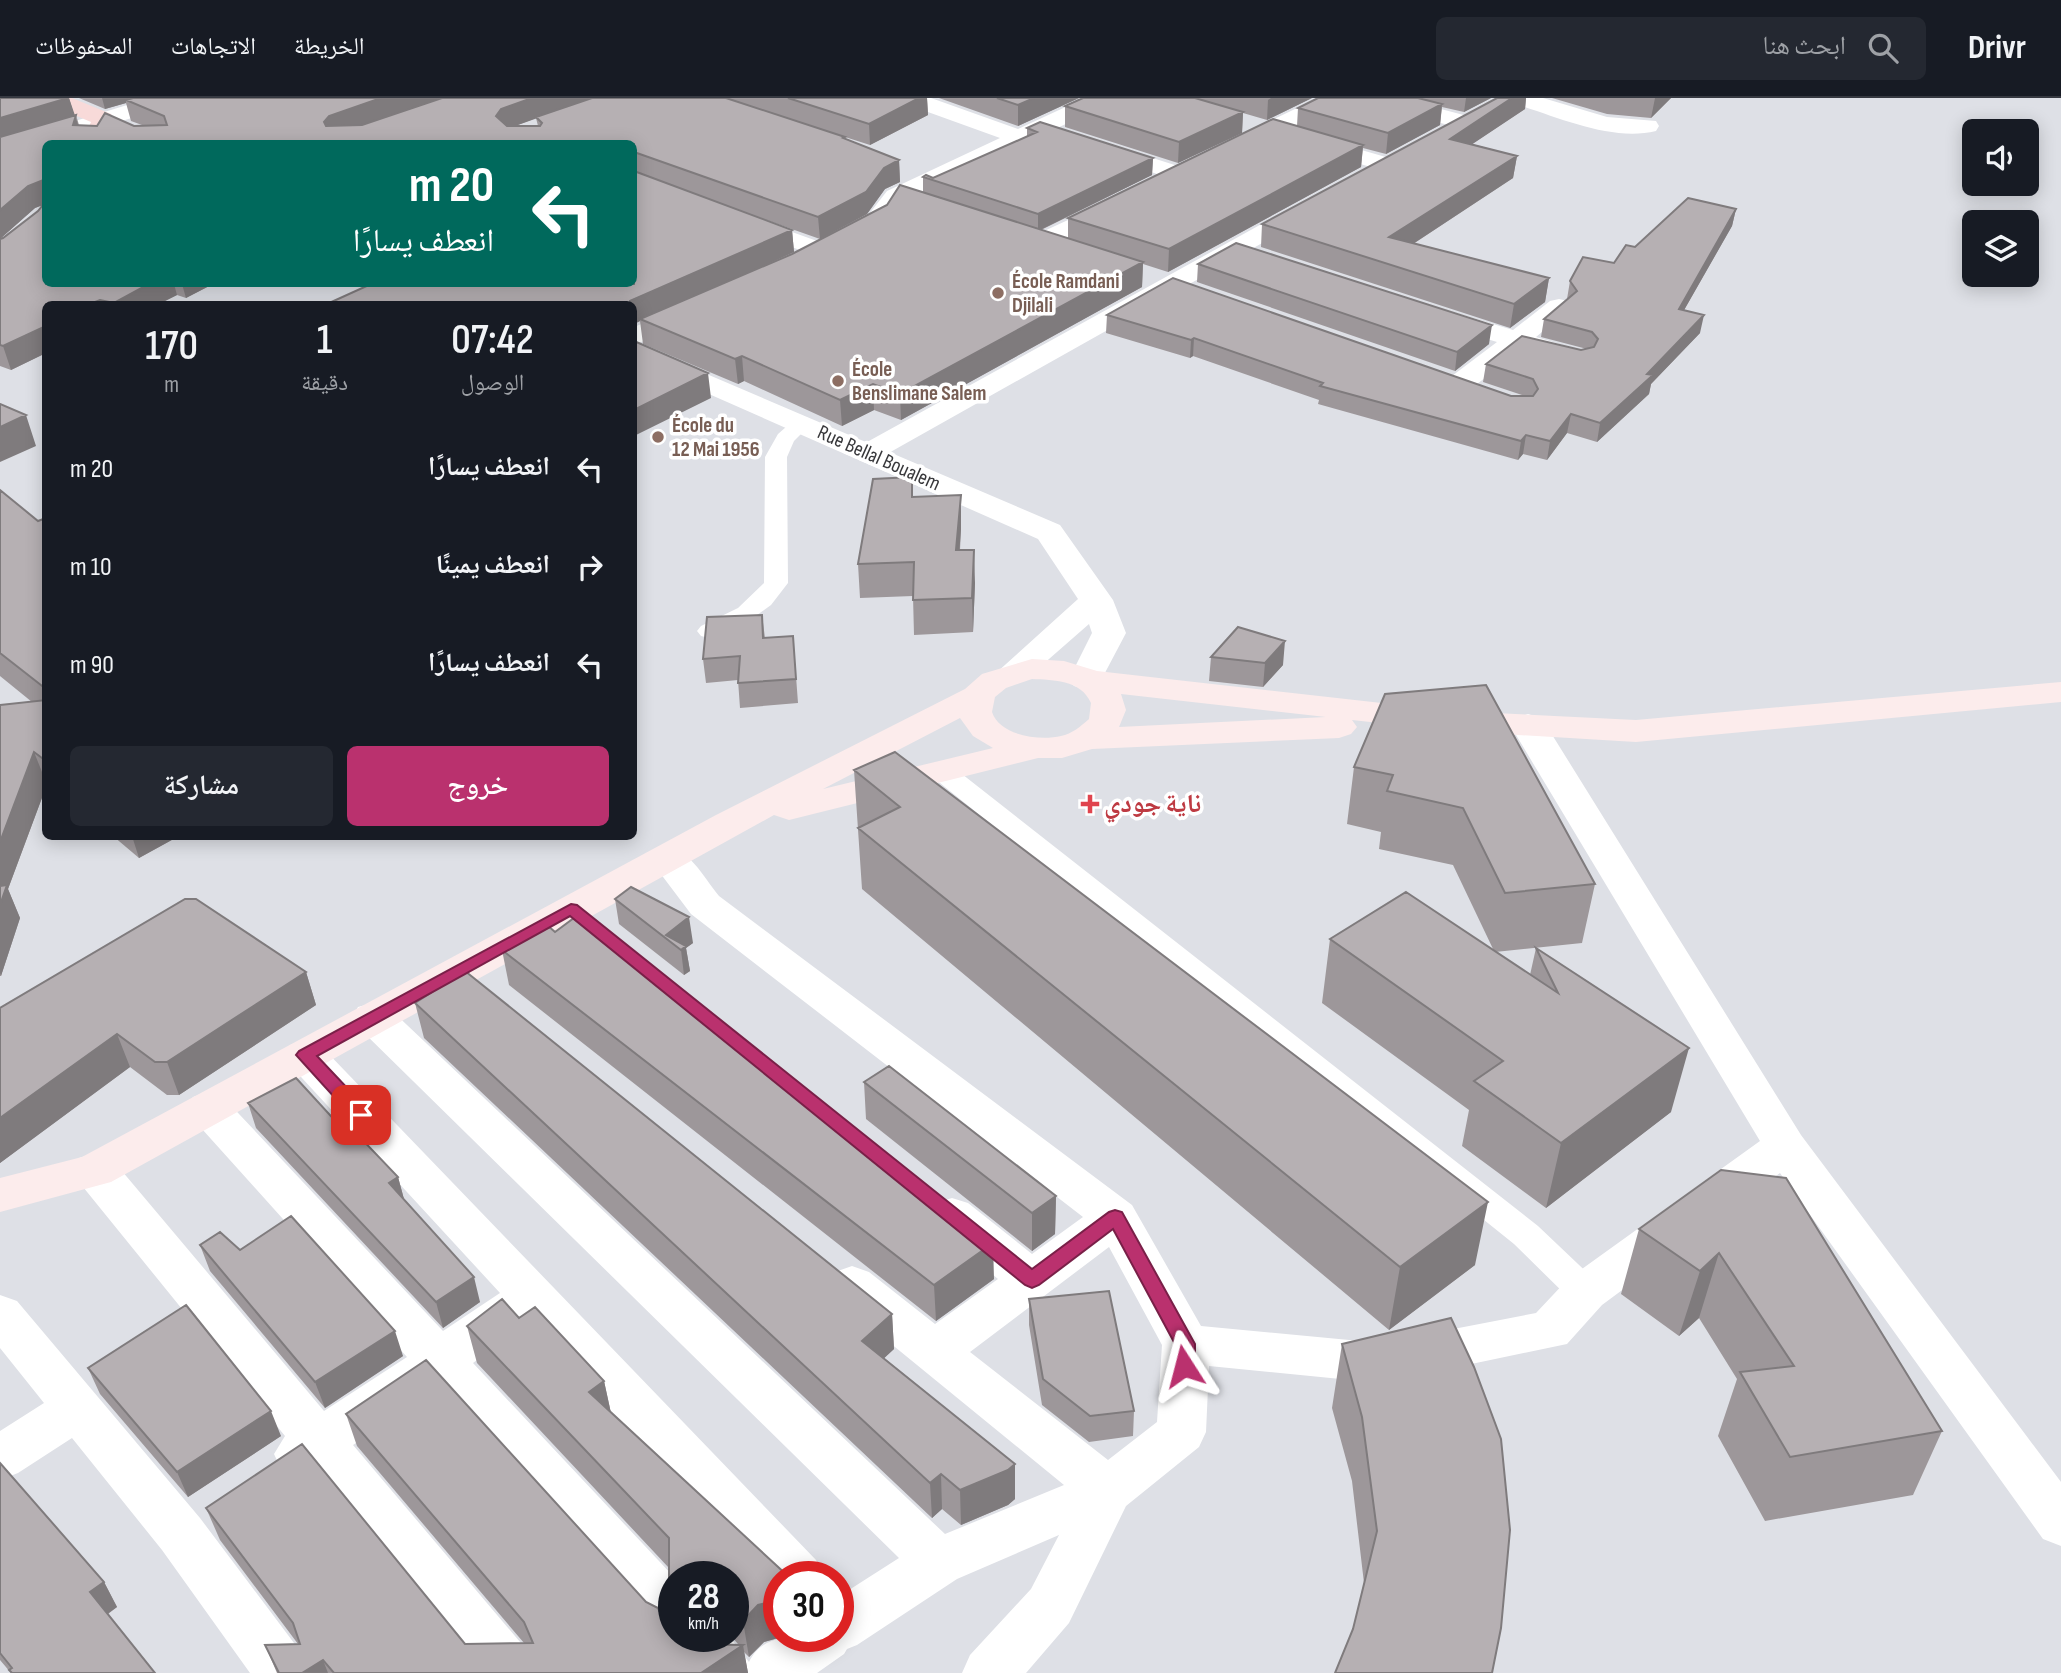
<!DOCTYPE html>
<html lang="ar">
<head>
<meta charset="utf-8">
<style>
  :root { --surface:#171b24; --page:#242831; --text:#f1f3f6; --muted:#9ea1a6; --line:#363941; --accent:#ba316e }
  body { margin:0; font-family:"Sofia Sans Condensed","Noto Naskh Arabic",sans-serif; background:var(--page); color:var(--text); direction:rtl; height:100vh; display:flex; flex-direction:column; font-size:26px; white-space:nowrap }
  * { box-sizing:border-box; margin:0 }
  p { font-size:23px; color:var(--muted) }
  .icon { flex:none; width:38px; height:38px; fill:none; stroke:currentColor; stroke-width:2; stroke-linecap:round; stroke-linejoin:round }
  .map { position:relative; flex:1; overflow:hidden; direction:ltr }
  .details { position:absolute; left:42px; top:203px; width:595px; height:539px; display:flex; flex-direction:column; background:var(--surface); border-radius:10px; box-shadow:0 4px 18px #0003; direction:rtl }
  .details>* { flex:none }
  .hud { position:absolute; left:42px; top:42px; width:595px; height:147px; border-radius:10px; box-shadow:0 4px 18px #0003; direction:rtl; background:#00695c; color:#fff; overflow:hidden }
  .fabs { position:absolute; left:1962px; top:21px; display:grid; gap:14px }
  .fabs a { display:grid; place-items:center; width:77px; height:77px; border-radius:10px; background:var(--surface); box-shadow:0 4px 18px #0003; font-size:35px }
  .speed { position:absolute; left:658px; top:1463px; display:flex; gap:14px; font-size:35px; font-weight:700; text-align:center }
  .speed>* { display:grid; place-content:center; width:91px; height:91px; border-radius:50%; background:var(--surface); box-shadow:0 4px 18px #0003; line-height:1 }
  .speed small { font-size:18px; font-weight:400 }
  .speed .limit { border:10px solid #d22; background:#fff; color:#111 }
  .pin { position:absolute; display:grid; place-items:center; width:60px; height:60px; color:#fff; margin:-30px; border-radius:14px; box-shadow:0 4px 10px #0006 }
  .me { position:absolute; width:77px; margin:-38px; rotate:351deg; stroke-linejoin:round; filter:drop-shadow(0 0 5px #0008) }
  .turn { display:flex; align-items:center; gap:24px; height:147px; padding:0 28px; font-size:32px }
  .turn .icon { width:91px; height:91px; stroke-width:2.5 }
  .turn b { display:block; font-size:49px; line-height:60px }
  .eta { display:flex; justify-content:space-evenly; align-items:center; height:119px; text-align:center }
  .eta b { font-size:42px; font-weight:600; line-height:49px }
  .button { display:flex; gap:14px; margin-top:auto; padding:14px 28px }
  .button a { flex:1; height:80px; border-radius:10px; background:var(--accent); color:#fff; font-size:28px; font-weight:600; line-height:80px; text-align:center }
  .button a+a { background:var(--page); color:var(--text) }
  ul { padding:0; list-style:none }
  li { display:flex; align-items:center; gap:21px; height:98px; padding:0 28px }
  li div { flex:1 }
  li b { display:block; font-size:26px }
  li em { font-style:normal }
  header { display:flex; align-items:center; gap:42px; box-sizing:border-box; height:98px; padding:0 35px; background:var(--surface); border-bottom:2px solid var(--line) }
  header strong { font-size:33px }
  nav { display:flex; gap:38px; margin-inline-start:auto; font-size:24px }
  .search { width:490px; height:63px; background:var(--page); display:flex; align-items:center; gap:18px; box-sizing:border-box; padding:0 24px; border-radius:10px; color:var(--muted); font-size:26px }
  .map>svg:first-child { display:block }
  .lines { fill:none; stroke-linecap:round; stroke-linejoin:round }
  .service { fill:#fff; fill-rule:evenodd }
  .minor { fill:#fff; fill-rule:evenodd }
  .tertiary { fill:#fff; fill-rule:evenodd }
  .secondary { fill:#fcecec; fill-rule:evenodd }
  .primary { fill:#f8dad9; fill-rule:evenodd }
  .wall { fill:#9d979a; fill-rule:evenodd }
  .shaded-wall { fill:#7f7b7d }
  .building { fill:#b6b0b3; stroke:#7f7b7d; stroke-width:2 }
  .route { fill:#ba316e; stroke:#792048; stroke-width:2 }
  .education-dot { fill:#8d6e63; stroke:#fff; stroke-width:2.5 }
  .health-dot { fill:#e0444e; stroke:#fff; stroke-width:2.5 }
  .labels { text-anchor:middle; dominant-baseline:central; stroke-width:7; stroke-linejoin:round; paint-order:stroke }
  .far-education-label { font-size:21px; font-weight:bold; fill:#785e54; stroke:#fff; text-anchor:start }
  .far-street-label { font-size:21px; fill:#38383b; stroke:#fff }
  .health-label { font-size:26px; font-weight:bold; fill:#be3a42; stroke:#fff; text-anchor:start }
</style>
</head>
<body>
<header>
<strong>Drivr</strong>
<div class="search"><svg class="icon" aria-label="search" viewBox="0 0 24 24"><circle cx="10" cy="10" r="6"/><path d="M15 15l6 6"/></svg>ابحث هنا</div>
<nav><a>الخريطة</a><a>الاتجاهات</a><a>المحفوظات</a></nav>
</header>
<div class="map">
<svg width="2061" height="1575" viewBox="0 0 2061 1575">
  <rect width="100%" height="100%" fill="#dee0e6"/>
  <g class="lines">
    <path class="service" d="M801,320l7,2 3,4 -17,17 -7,16 1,126 -17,22 -25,18 -29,13 -8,2 -8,-2 -4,-5 4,-5 37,-18 26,-25 1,-126 13,-23 16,-14z
      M944,667l9,2 585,459 59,56 5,10 -5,10 -12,4 -12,-4 -59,-58 -579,-465 -4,-6 4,-6z"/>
    <path class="minor" d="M150,0h34l-3,5 -181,55v-14z
      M900,0h31l87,31 67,-31h28l-3,5 -207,98c-10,15 -16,32 -38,27l-3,-5 25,-32 113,-53 -97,-35z
      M1318,0h28l-3,5 -99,48h-16l-3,-5 3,-5z
      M1363,0h36l76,20 3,5 -3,5 -8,2 -101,-27z
      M1509,0h34l64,19 49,4 3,5 -3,5c-46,11 -100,-15 -144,-28z
      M1313,38l83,24 3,5 -3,5 -8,2 -83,-24 -3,-5 3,-5z
      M1103,44l84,27 4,5 -4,5 -8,2 -84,-27 -3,-5 3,-5z
      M1116,100l8,2 4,5 -4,5 -75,37 -9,2 -9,-2 -3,-5 3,-5z
      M1306,104l8,2 4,5 -4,5 -436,245 -10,3 -10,-3 -5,-6 5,-6 440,-243z
      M745,117l86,31 3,5 -3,5 -9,2 -86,-31 -3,-5 3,-5z
      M1559,201l9,2 4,6 -36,30 40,12 4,6 -4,6 -10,2 -45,-13 -53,41 -10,2 -10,-2 -4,-6 4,-6 49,-37 -63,-19 -4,-6 4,-6 9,-2 70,21 37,-29z
      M691,206l9,2 4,6 -4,6 -66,27v-18z
      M1528,616l12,4 6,7 255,410 260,347v64l-18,-7 -263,-366 -178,132 -35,39 -186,39 -172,-17 -3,66 -7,15 -73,59 -57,117 -43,50h-64l8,-18 61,-66 28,-54 -102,44 -100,66 -10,4 -3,5 -27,19h-126l-17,-19 -8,-17 -11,-5 -219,-243 -83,56 178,210 8,18h-62l-164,-202 -14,5 -18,-7 -7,-15 11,-18 -206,-254 -6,-12 6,-12 16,-5 16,5 213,253 83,-54 -214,-238 -7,-11 7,-11 15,-5 15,5 220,234 57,-38 -210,-228 -6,-10 6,-10 15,-5 15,5 496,515 8,17h-45l-1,17 -251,-272 -54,41 201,214v59h55l20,26c15,-33 59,-26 89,-26v-39l61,-39 -541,-531 -6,-10 6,-10 15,-4 15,4 557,527 119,-49 -229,-187 -7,-13 7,-13 17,-6 17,6 66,52 63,-45 -62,-52 -7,-12 7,-12 16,-5 16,5 64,51 51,-37 -392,-303 -43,-57 6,-8c32,-9 46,24 65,47l413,309 69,121 180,17 155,-30 32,-34 192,-138 -250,-416 6,-7zM1109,1149l53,98 -5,77 -49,38 -138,-108z
      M0,1197l17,6 183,217 103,137 8,18h-61l-88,-123 -90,-112 -54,35 -18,7v-49l44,-28 -44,-55z"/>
    <path class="tertiary" d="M634,245l426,182 53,75 13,33 -28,53 -12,3 -12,-3 -5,-7 23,-46 -3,-9 -64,56 -12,3 -12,-3 -5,-7 82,-74 -40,-60 -404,-178z"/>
    <path class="secondary" d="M1032,561l32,2 33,10 356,40 183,9 425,-38v20l-425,40 -183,-11 -101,-11 5,7 -6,7 -12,4 -247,11 -30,9h-24l-249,62 -15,-5 -663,367 -111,30v-34l82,-21 634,-342 249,-126 17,-15zM1032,581c22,1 49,1 59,24l-2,16c-8,7 -17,15 -28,17 -21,5 -61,0 -69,-24l3,-15 11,-9zM1121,596l205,23 -207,10 7,-17zM960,620l13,18 20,12 -170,41z"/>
    <path class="primary" d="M43,0h29l39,16 3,5 -11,25h-22l10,-22 -45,-19z"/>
  </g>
  <path class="wall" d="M0,0h69l5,17h2l3,10 18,1 8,-13 29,13 8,-1 -11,-4 -5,-18 -21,6 -26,-11h647l36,12 -36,-12h201l1,17 -58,30 -25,-8v2l54,21 1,22 -15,7 -18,25 -47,25 -68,-24 40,15 2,22 -41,19 39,-17 95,-49 13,-20 23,7v-15l3,-2 7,3 94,-41v-9l13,-6 113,36 -1,17 -111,55 27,8v-20l205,-99 24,7 1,-18 20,-10h173l-27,14 -22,-5 -2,18 -54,29 -23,-6 -2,19 -193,105 -25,-8 -1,23 -241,133 -27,-10 -32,16 -98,-45 -6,3 -95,-40 -3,-23 -6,3v-20h-307l44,-20h263v-140h-588v140h167l-27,14 -9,-3 -18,9h-113v49l-35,17 -11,-4v-127l3,-1 35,-27 4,-6 -7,3 -35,31zM536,20l2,8h-23z
    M939,0h140l-61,28z
    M1083,0h229l-45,22 -24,-7 -1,20 -64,30 -113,-36v-21z
    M1497,0h29l-1,11 -53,35 45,12 -4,22 -100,66 136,34 -4,24 -35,26 -249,-81 1,-23z
    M1552,0h119l-20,20 -44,-4z
    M1736,111l-4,17 -48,84 16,23 -49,51 -2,10 -52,48 -30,-9 -20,27 -24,-6 -5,6 -200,-56 1,-4 -126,-44 -3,2 -84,-25 1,-18 404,81h14l-42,-14 3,-18 101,-15 -46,-12 3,-18 23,-20 3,-18 44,-18 21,-16z
    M1198,166l291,80 -34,27 -258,-89z
    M912,379l1,20 48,32 -1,21 15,33 -2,49 -59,3 -1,-39 -53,2 -2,-34z
    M0,392l38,31 8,-3v269l-38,102 12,29 -19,58h-1v-271l32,-3 -32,-26z
    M762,517l3,23 28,-2 5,67 -58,5 -2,-28 -32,3 -3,-24z
    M1211,559l72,8 -20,22 -54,-6z
    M1385,596l210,190 -13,59 -87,9 35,23 6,-27 135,164 -125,96 -84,-62 7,-36 -147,-107 8,-64 164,12 -41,-86 -74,-16 2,-17 -34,-8 7,-57z
    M854,672l621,495 -86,65 -527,-441z
    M113,738h66l-40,22z
    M615,801l78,44 -7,5 4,23 -6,4 -65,-51z
    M502,852l492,329 -58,42 -427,-336z
    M306,874l10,33 -137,90h-12l-37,-28 -130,96v-155z
    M415,905l477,311 2,35 -10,9 131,106v35l-7,6 -47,20 -19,-16 -10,9 -508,-480z
    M864,984l192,114 -1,38 -23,17 -166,-132z
    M248,1005l102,34 48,40 6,22 76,103 -37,26 -187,-200z
    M1721,1072l221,261 -29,64 -148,26 -47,-85 19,-57 -38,-61 -20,18 -58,-42 18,-65z
    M200,1147l40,5 163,106 -78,52 -115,-137z
    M502,1201l17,19 16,-11 69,74 7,32 178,164h-10v59h6l-21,6 -15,15 -5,-5 4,21h-471l-12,-28 33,-1 -78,-104 -14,-32 96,-64 163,200 59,-1 -167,-197 -11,-32 80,-54 220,242 12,6 8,17 8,8v3h2l7,8h55l-7,-8h2v-59h-59v42l-5,-22v-29l-192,-205 -10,-37z
    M1029,1201l105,112 -1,25 -44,6 -47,-37 -13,-80z
    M1342,1246l150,329 -139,-44 11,-46 -12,-102 -20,-73z
    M88,1270l193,68 -93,61 -88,-103z
    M0,1365l104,119 13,25 -9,7 47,59h-144l-11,-13z"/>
  <path class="shaded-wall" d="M69,0l13,38 -82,5v-23z
    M102,0h39l-15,2v3l-21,6z
    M381,0h65l-117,45 -5,-21 5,-6z
    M532,0h62l-90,32 -8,-14 5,-7z
    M919,0h8l1,17 -58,30 -1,-21z
    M1034,0h45l-61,28v-21z
    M1271,0h41l-45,22 1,-20z
    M1466,0h25l-27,14z
    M1512,0h14l-1,11 -78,52 3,-22z
    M1655,0h16l-20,20z
    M1442,6l-2,21 -54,29 2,-21z
    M1243,14l-1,21 -64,30 1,-21z
    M1363,47l-2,22 -193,105 1,-23z
    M1517,58l-4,22 -126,83 2,-24z
    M1153,60l-1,17 -114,56v-17z
    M899,62l1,22 -15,7 -18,25 -47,25 -2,-22 66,-49z
    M41,83l5,23 -11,4 -35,31v-29l28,-24z
    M1736,111l-4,17 -57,100 4,-17z
    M792,132l2,22 -151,68 -3,-1v2l-6,3v-20h-4v-3z
    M1143,164l-1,25 -241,133 -1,-26z
    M1549,180l-4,24 -35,26 4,-24z
    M149,186h25l3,11 -18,9h-45v-1z
    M182,186h31l-27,14z
    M100,202l2,4h-12z
    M1704,217l-4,18 -49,51 -2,10 -52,48 3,-19z
    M1492,227l-3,19 -34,27 2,-19z
    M46,228v27l-35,17 -8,-24z
    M1194,240l-1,18 -3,2 1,-18z
    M742,258l2,25 -6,3 -3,-25z
    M708,275l3,25 -77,38v-26z
    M873,286l1,26 -32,16 -2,-26z
    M1571,316l-4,19 -20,27 3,-19z
    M26,317l10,31 -36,16v-35z
    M1526,337l-3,19 -5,6 3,-19z
    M961,397v34l-4,55 -1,-34z
    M974,452l1,33 -2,49 -1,-34z
    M1285,543l-2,24 -20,22 2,-24z
    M34,654l12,30v5l-38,102 12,29 -19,58 -1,-3v-131z
    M132,738h47l-40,22z
    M689,819l4,26 -7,5 4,23 -6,4 -3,-25 -15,-15z
    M306,874l10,33 -137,90 -12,-33z
    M117,936l13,33 -130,96v-45z
    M1689,950l-18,64 -125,96 15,-65z
    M398,1079l7,26 -16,-20z
    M1056,1098l-1,38 -23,17v-38z
    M1488,1104l-13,63 -86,65 11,-63z
    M993,1145l1,36 -58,42 -2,-36z
    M1719,1155l-20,65 -20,18 21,-65z
    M474,1179l6,25 -37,26 -7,-26z
    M892,1216l2,35 -29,27 -3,-35z
    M395,1233l8,25 -78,52 -10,-26z
    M604,1283l8,37 -23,-26z
    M271,1313l10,25 -93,61 -11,-25z
    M1015,1366v35l-7,6 -47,20 -1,-35z
    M941,1376l1,35 -10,9 -2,-35z
    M104,1484l13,25 -14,10 -13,-25z
    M779,1502v36h6l-21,6 -15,15 -6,-36 15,-16z
    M743,1547l5,28h-47z
    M323,1562l5,13h-26z"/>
  <path class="building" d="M0,0h68l-68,20z
    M133,0h248l-52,18 -5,6 2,4 36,-1 80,-27h90l-31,11 -5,7 11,10h33l2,-3 -6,-6 56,-19h134l119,39 -2,1 56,22 -15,8 -18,24 -48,25 -184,-65v-8h-588v140h103l-35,19 -14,-3 -10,4h-44v22l-43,20 -3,-1v-106l3,-1 35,-27 4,-5 -1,-25 -13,5 -28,24v-73l76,-22 -3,10 24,1 8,-13 29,13 33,-1 -3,-9 -38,-16z
    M788,0h131l-50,26z
    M997,0h37l-16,7z
    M1083,0h112l48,14 -64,30 -114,-36z
    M1318,0h100l24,6 -54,29 -90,-25z
    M1497,0h15l-62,41 67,17 -128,81 160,41 -35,26 -252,-80z
    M1273,21l90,26 -194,104 -101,-31z
    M1040,24l113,36 -115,56 -115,-37 3,-2 7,3 104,-46 -10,-4z
    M634,73l158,59 -162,71v3h-303l44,-20h263z
    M900,87l243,77 -243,132 -27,-10 -33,16 -98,-44 -7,3 -95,-40 152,-65 95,-49z
    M1688,100l48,11 -57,100 25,6 -57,59 6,1 -53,48 -29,-9 -21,27 -24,-6 -5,6 -201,-55 3,-3 -129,-45 -3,2 -84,-25 66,-37 338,118h22l5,-7 -5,-10 -47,-15 36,-28 59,14 13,-3 4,-8 -6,-7 -48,-13 33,-28 -7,-10 13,-24 31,6 12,-18 9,2z
    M1236,145l256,82 -35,27 -259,-88z
    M634,243l74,32 -74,37z
    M0,306l26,11 -26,12z
    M912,379v20l49,-2 -5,55h18l-2,48 -59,2 1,-38 -56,2 15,-85z
    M0,392l38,31 8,-3v171l-46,-36z
    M762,517l1,23 30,-2 3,43 -58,4 2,-27 -37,3 4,-42z
    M1238,529l47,14 -20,22 -54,-6z
    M1486,587l109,199 -90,9 -42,-85 -76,-17 6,-16 -39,-8 31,-73z
    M46,602v61l-12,-9 -34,90v-137z
    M895,654l593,450 -88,65 -542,-439 42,-21 -46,-37z
    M7,787l-7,20v-19z
    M631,789l58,30 -23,18 20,11 -5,4 -66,-51z
    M1406,794l152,101 -22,-45 153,100 -128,95 -87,-62 29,-20 -173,-122z
    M185,801h11l110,73 -139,90h-12l-38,-28 -117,84v-110z
    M582,814l411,331 -59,42 -432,-335 45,-25 8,7z
    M465,873l427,343 -30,27 153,123 -7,6 -48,20 -19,-16 -11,9 -515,-480z
    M889,968l167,130 -24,17 -168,-131z
    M296,980l54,59 6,-4 42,44 -9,6 85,94 -38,25 -188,-199z
    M1721,1072l65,8 156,253 -152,26 -50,-85 54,-6 -75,-113 -19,18 -61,-42z
    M291,1118l104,115 -80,51 -115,-137 20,-13 20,18z
    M1109,1193l25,120 -44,5 -47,-37 -14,-80z
    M502,1201l17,19 16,-11 69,74 -15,11 200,185h-10v23l-21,5 -15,16 -10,-12v-32h-59v20h-5v-59l-202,-212z
    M186,1207l85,106 -94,61 -89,-104z
    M1451,1220l23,49 27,72 9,91 -9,98 -9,45h-157l18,-44 24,-98 -15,-114 -20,-73z
    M426,1262l220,242 12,6 8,17 8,8v3h2l7,8 60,1 -42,28h-367l-11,-13 -21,13h-23l-14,-28 35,-1 -7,-21 -87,-115 96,-64 163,200 68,-1 -9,-21 -178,-208z
    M0,1365l104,119 -14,10 65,81h-143l-3,-3 3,-2 -12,-15z"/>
  <path class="route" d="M571,806l6,1 455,364 77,-57 6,-2 7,2 73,132v22l-3,6 -8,2 -7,-2 -3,-6 1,-22 -62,-115 -74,56 -7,3 -7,-3 -455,-369 -253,140 51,54 2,5 -2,5h-13l-59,-65 3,-4z"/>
  <g class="education-dot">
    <circle cx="998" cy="195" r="7"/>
    <circle cx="838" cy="283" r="7"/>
    <circle cx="658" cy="339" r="7"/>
  </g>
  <path class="health-dot" d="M1086.5 695.5h7v7h7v7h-7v7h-7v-7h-7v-7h7z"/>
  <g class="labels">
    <g class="far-education-label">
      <text x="1012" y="183">École Ramdani<tspan x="1012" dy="24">Djilali</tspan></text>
      <text x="852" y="271">École<tspan x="852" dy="24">Benslimane Salem</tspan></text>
      <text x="672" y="327">École du<tspan x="672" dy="24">12 Mai 1956</tspan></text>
    </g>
    <g class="far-street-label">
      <text transform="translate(879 360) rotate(24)">Rue Bellal Boualem</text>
    </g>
    <g class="health-label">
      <text x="1104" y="706">ناية جودي</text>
    </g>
  </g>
</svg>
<div class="fabs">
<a><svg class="icon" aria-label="sound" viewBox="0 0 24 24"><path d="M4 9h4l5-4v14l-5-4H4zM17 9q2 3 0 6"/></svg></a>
<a><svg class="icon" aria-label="layers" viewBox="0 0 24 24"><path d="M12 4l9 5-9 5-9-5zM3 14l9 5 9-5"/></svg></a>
</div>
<div class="speed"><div>28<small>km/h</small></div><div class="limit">30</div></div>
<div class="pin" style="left:361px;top:1017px;background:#d93025"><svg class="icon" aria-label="arrive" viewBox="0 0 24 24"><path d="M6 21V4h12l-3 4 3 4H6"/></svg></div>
<svg class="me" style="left:1184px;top:1268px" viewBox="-20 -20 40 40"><path d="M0-17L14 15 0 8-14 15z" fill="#ba316e" stroke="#fff" stroke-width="4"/></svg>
<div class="hud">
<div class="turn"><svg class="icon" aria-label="left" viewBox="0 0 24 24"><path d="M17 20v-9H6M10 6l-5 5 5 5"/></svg><div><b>20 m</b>انعطف يسارًا</div></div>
</div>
<section class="details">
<div class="eta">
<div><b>07:42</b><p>الوصول</p></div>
<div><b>1</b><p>دقيقة</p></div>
<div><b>170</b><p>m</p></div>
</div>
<ul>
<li><svg class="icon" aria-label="left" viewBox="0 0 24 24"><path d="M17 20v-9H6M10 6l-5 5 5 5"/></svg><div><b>انعطف يسارًا</b></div><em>20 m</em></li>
<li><svg class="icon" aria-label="right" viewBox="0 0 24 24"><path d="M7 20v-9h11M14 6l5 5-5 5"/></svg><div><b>انعطف يمينًا</b></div><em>10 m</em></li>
<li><svg class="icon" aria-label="left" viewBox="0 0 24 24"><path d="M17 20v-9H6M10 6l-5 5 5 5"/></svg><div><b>انعطف يسارًا</b></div><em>90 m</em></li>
</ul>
<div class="button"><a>خروج</a><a>مشاركة</a></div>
</section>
</div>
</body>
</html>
